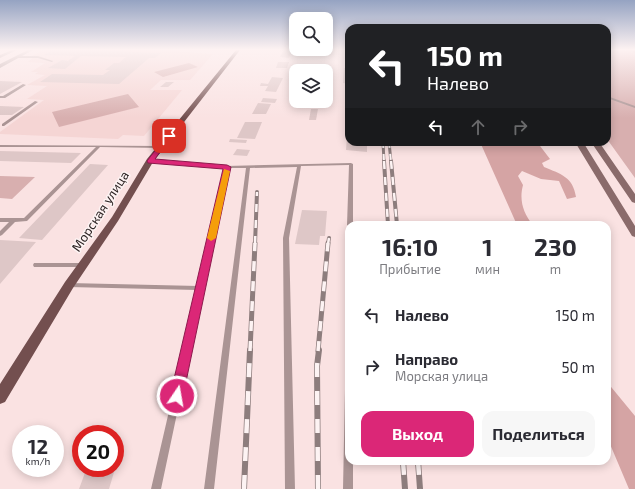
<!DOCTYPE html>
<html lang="ru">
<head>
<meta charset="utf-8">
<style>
  :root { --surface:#fff; --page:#f7f7f7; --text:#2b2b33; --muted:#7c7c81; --accent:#db2777 }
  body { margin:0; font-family:"Exo 2",sans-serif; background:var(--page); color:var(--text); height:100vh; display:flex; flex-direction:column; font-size:15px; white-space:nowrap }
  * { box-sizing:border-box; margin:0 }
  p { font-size:13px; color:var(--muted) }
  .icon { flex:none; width:22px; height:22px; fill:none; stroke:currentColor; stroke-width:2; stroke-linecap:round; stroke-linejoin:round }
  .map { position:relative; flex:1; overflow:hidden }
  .details { position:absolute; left:345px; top:221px; width:266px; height:244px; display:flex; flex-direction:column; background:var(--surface); border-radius:12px; box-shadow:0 2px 10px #0003 }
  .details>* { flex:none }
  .banner { position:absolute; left:345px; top:24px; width:266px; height:122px; border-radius:12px; box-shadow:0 2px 10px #0003; background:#202124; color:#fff; overflow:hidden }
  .fabs { position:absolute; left:289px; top:12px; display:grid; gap:8px }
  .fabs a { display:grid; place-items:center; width:44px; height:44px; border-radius:8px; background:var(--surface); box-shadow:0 2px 10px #0003; font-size:20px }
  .speed { position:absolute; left:12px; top:425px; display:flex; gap:8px; font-size:20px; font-weight:700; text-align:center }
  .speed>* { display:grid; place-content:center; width:52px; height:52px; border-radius:50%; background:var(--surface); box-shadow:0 2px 10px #0003; line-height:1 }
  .speed small { font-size:10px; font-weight:400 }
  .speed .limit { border:6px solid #d22; background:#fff; color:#111 }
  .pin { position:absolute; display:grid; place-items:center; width:34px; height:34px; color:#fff; margin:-17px; border-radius:8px; box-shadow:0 2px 6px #0006 }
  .me { position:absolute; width:44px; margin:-22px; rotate:12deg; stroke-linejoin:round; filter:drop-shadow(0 0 3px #0008) }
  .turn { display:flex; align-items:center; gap:14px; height:84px; padding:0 16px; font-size:18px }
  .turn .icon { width:52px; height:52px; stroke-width:2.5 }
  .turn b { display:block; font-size:28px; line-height:34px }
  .lanes { display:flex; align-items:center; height:38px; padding:0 16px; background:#0003; justify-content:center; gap:20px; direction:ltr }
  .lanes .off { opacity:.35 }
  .eta { display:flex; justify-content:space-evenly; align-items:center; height:68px; text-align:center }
  .eta b { font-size:24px; font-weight:700; line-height:28px }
  .action { display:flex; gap:8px; margin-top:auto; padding:8px 16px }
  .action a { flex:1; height:46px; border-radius:12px; background:var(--accent); color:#fff; font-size:16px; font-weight:700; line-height:46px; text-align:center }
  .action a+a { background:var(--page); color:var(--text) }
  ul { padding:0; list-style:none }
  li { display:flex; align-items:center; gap:12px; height:52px; padding:0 16px }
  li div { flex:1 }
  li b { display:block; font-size:15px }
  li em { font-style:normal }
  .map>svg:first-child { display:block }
  .built { fill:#f5d5d4 }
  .green { fill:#d8afaf }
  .forest { fill:#d5a4a4 }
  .building { fill:#dec7c7 }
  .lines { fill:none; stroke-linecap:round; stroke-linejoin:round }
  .lane { fill:#aa9494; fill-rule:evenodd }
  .street { fill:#aa9494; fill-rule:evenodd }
  .secondary { fill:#8a6b6b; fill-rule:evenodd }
  .primary { fill:#734f4f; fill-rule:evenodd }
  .rail-far3-casing { stroke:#8d7d7d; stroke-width:3 }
  .rail-far2-casing { stroke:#8d7d7d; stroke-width:4 }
  .rail-far1-casing { stroke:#8d7d7d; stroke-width:5 }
  .rail-casing { stroke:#8d7d7d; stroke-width:6 }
  .rail-far3 { stroke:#fdf3f3; stroke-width:2; stroke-dasharray:6; stroke-linecap:butt }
  .rail-far2 { stroke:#fdf3f3; stroke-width:2.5; stroke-dasharray:8; stroke-linecap:butt }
  .rail-far1 { stroke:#fdf3f3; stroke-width:3.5; stroke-dasharray:10; stroke-linecap:butt }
  .rail { stroke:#fdf3f3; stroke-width:4.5; stroke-dasharray:14; stroke-linecap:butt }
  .route { fill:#db2777; stroke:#8e194d }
  .slow { fill:#f59e0b }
  .labels { text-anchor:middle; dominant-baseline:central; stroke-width:3; stroke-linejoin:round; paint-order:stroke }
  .street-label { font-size:13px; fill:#2c2323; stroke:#fdf3f3 }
</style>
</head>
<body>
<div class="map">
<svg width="635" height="489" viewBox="0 0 635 489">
  <rect width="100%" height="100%" fill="#fae2e2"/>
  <path class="built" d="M43,50h116l54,4 -23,26h-29l-11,10h32l-38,46 -21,-1 -5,4 -118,-5v-2l44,-32 -17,-1 20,-13 -20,-1 18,-10 -10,-1 3,-2h-7l14,-9 -17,-1 5,-4h-5z"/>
  <path class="green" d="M607,50h28v128l-28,-39z
    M189,63l9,4 -35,10 -9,-5z
    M128,94l11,13 -80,20 -7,-15z
    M0,176l35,1 -23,22 -12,-1z"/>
  <path class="forest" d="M480,142h57l13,17 -8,4 2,4c17,7 29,10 32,30l-9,2 -8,-18 -18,-2 -19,-8 -4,5 5,9c-4,15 0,28 10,40h-16z
    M607,382l28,34v73h-6l-22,-52z"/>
  <path class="building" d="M53,50l59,1 49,2 -6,5h-6l-30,26 -79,-2 12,-8 51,1 7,-5h-5l9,-7h5l7,-6 -45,-1 -16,13 -17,-1 14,-8 6,1 7,-5 -31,-1z
    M284,50h8l-3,8 -9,-1z
    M278,62h11l-2,6h-11z
    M344,68h5v16l-6,-1z
    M272,77l11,1 -7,14 -11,-1 3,-5h-8l1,-3 7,1z
    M0,81l22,1 -22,12z
    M166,82h8l-6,5h-8z
    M263,98l14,1 -2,4 -14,-1z
    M258,103l13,1 -5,10h-14z
    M0,106l24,1 -12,8h-12z
    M311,109h7l-2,11h-7z
    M245,122h17l-7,17 -18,-1z
    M347,136h2v6h18v10l-21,-2z
    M230,139l17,1 -1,3 -17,-1z
    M237,149l13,1 -3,6 -14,-1z
    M0,151l81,2 -10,10 -71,-2z
    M90,164l18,1 -66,75 -23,-2z
    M302,210l25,1 -2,25h-5l-1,9 -24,-1z
    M0,240l36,2 -36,42z
    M115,469l-6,20h-30l7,-19z"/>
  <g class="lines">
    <path class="lane" d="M631,50l4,1v2l-4,-2z
      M17,56h21l15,5 -1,1 -14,-4h-22z
      M23,84l3,1 -21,13h-5v-2h3z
      M607,96l28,10v2l-28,-10z
      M35,101l3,1 -34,24h-2v-2z
      M0,145l160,1 2,1 -2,1 -60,-1 -73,74 -12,1 -13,13 -2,1v-5l9,-9h-9v-4h24l72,-71h-96z
      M149,160l78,6 124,-3 2,1v61h-4v1l-2,-1 2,-60 -48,1 -12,72 6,251h-10l-2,-251 14,-71 -47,1 -36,321h-10l42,-321h-17l-68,321h-10l46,-199 -128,-3h-2l-1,-2 1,-2h2l129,3 27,-118 -75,-6h-1z
      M34,263h51l1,2 -1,2h-51l-1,-2z
      M349,337v124h4v28h-10l3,-149 1,-2z"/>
    <path class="street" d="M12,50h5l-17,8v-3z
      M28,50h5l-33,18v-4z"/>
    <path class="secondary" d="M575,142h8l52,84v11l-3,-1z
      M591,142h8l36,52v9l-3,-1z"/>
    <path class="primary" d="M236,50h4l-87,112 -35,59 -45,67 -68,114 -5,2v-20l65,-102 47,-65 35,-58z"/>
    <g class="rail-far3-casing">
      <path id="rail-far3" d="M383,142l1,20
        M389,142l2,20"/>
    </g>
    <g class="rail-far2-casing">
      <path id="rail-far2" d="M384,161l4,64
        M391,161l6,64
        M255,244l2,-52
        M328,244l1,-6"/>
    </g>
    <g class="rail-far1-casing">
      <path id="rail-far1" d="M250,351l5,-108
        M318,351l10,-108"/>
    </g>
    <g class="rail-casing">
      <path id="rail" d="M403,461l2,28
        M418,461l2,28
        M244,489l6,-139
        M318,489l-1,-123 2,-16"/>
    </g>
    <use href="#rail-far3" class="rail-far3"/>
    <use href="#rail-far2" class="rail-far2"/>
    <use href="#rail-far1" class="rail-far1"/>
    <use href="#rail" class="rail"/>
  </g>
  <linearGradient id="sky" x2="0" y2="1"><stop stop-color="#95a3c2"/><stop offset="0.42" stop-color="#fdf2f2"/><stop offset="1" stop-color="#fdf2f2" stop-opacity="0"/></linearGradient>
  <rect width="635" height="118" fill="url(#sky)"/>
  <path class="route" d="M167,135l5,1 -17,23 72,6 4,2 -48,229 -2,5 -4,2 -5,-2 -2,-5 53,-227 -75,-6 -1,-2z"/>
  <path class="slow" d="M224,169l6,2 -14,67 -5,3 -4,-3z"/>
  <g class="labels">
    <g class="street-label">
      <text transform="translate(100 211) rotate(-57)">Морская улица</text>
    </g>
  </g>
</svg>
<div class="fabs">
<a><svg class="icon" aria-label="search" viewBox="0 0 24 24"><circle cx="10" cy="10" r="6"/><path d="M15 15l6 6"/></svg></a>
<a><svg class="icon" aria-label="layers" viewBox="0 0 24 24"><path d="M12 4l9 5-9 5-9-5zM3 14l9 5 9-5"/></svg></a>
</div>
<div class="speed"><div>12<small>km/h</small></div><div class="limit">20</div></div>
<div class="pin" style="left:169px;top:136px;background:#d93025"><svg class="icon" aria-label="arrive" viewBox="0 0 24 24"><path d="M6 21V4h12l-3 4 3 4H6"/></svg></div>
<svg class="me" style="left:177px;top:396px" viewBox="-20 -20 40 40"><circle r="17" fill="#db2777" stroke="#fff" stroke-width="3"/><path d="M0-11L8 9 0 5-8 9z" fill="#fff"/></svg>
<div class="banner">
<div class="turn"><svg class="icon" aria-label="left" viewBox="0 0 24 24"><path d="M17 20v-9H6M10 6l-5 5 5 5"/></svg><div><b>150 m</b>Налево</div></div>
<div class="lanes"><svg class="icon" aria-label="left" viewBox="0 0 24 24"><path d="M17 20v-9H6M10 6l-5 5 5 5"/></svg><svg class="icon off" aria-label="ahead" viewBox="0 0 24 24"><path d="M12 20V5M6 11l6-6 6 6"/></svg><svg class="icon off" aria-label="right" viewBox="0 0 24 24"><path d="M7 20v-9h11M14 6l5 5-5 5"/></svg></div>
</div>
<section class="details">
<div class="eta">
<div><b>16:10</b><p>Прибытие</p></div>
<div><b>1</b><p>мин</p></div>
<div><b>230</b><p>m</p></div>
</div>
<ul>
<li><svg class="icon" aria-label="left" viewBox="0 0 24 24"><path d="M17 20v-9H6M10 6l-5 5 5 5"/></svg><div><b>Налево</b></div><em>150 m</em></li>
<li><svg class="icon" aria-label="right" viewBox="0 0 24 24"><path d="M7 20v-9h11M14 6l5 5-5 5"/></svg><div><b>Направо</b><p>Морская улица</p></div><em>50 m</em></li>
</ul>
<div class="action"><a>Выход</a><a>Поделиться</a></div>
</section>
</div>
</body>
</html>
